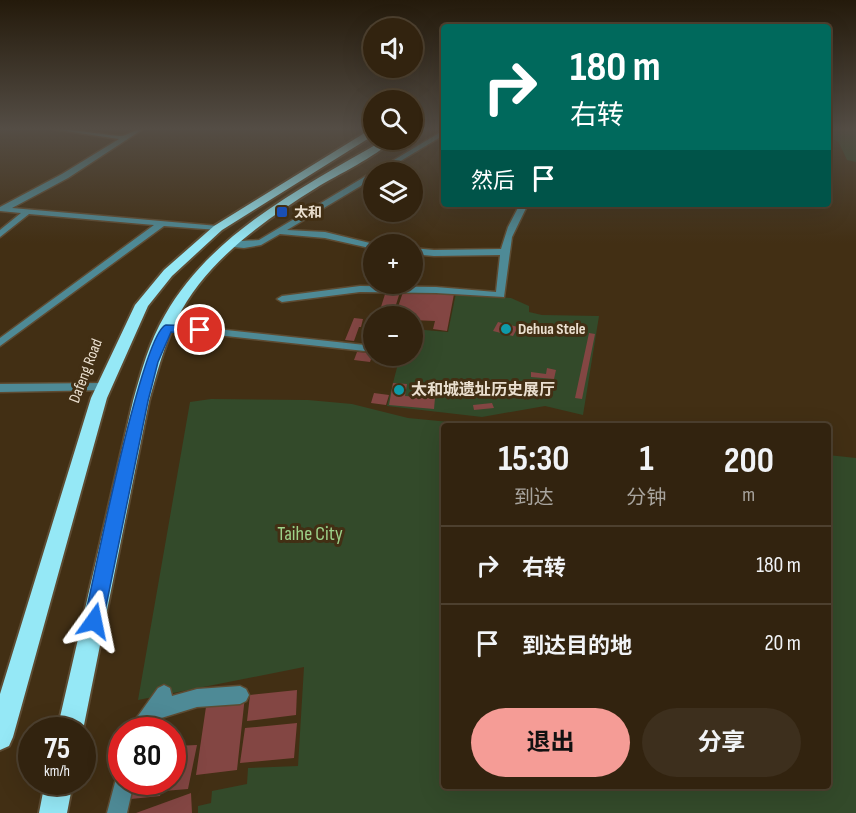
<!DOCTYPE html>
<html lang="zh">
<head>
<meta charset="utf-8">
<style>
  :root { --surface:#32230f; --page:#3d2f1d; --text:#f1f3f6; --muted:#a8a49e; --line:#4d402f; --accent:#f59c96 }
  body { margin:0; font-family:"Sofia Sans Condensed","Noto Sans SC",sans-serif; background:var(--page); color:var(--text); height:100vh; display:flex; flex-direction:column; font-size:22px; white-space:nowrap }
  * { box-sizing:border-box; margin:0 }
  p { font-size:20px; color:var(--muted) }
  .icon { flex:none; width:33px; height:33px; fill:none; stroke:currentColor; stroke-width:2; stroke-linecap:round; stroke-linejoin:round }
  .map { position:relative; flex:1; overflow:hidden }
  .drawer { position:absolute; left:441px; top:423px; width:390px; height:366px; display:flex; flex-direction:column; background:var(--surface); border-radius:6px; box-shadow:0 6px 24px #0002,0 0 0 2px var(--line) }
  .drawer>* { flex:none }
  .hud { position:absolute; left:441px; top:24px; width:390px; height:183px; border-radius:6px; box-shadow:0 6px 24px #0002,0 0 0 2px var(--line); background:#00695c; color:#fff; overflow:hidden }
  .tools { position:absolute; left:363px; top:18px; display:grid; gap:12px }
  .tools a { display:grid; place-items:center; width:60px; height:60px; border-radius:50%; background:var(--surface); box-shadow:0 6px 24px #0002,0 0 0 2px var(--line); font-size:30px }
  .speed { position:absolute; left:18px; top:717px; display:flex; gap:12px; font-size:30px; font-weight:700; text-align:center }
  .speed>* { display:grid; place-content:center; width:78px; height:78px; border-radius:50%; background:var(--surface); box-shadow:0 6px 24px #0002,0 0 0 2px var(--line); line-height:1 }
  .speed small { font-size:15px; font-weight:400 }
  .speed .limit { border:9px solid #d22; background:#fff; color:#111 }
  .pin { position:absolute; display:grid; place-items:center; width:51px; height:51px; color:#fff; margin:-26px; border:3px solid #fff; border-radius:50%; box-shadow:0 2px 6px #0007 }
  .me { position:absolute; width:66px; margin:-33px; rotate:12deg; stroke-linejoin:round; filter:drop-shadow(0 0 4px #0008) }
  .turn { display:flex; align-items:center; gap:21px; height:126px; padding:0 30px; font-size:27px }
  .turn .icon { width:78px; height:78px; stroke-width:2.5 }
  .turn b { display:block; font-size:42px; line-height:51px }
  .then { display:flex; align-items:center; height:57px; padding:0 30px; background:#0003; gap:12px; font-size:22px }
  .eta { display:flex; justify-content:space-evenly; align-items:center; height:102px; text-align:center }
  .eta b { font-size:36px; font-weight:700; line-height:42px }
  .primary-button { display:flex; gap:12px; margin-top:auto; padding:12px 30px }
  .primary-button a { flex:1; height:69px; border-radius:36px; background:var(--accent); color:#111; font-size:24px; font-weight:700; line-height:69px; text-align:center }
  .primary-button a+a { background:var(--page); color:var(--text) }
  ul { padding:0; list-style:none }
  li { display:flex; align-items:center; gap:18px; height:78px; padding:0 30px; border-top:2px solid var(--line) }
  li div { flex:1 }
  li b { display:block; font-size:22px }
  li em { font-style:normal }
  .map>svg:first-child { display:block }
  .green { fill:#334a2a }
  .building { fill:#834643 }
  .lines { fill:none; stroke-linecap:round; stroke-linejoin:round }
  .minor-casing { stroke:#5d4b32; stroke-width:3 }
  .trunk-casing { stroke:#5d4b32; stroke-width:4 }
  .minor { fill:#4e8a96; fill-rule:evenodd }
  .trunk { fill:#95e8f6; fill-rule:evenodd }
  .route { fill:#1a73e8; stroke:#114b97; stroke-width:1.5 }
  .transit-dot { fill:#1a4fb4; stroke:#422f14; stroke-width:2 }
  .culture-dot { fill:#0f9aa8; stroke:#422f14; stroke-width:2 }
  .labels { text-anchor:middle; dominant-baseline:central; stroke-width:6; stroke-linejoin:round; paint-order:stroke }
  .far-poi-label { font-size:14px; font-weight:bold; fill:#ebe0d0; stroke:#422f14; text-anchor:start }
  .poi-label { font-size:16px; font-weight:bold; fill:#ebe0d0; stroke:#422f14; text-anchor:start }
  .street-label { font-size:16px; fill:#ebe0d0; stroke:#422f14 }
  .near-park-label { font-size:20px; fill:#9dd289; stroke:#422f14 }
</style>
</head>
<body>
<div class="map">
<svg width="856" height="813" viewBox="0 0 856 813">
  <rect width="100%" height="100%" fill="#422f14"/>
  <path class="green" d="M828,129h28v33l-9,-2 -9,-19 -10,-3z
    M456,293l55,5 18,8v6l13,3 57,1 -16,99 -38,-9 -63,11 -95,-11 13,-50h12l1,-27 35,3z
    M211,399l97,1 44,4 56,14 83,8h-47v360h384v-331l28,3v355h-658v-7l13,-3 1,-12 35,-7 1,-16 50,-2 6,-99 -166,33 52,-298z"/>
  <path class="building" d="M386,291l14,1 -6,19 -14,-1z
    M403,292l51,2 -7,37 -14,-2 2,-8 -23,-1v-4h-17z
    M354,318l9,1 -2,8h-2l-5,14 -9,-1z
    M498,322l20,5 -5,9 -20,-5z
    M589,333l6,1 -13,65 -7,-1z
    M357,352l16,1 -3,9 -16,-2z
    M547,368l9,2 -2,9 -23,-2v-5l15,2z
    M393,383l14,1 -2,12 30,2 -1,11 -45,-4z
    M374,393l15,2 -3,10 -15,-2z
    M492,403l2,5 -20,2 -1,-5z
    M297,690l-1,25 -49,6 3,-26z
    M245,696l-8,74 -41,5 11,-75z
    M297,723l-3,35 -54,5 5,-35z
    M197,745l-9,44 -24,2 2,-9h6l2,-36z
    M135,782h28l-3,14 -29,3z
    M191,793l1,20h-56z"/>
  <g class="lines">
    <g class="minor-casing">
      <path id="minor" d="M52,129c23,0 45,5 68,7 8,0 14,-7 23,-7l-75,49 -56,30 206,18 4,2 -4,2 -54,-4 -164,120v-8l154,-113 -125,-11 -29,23v-7l21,-17 -21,-2v-4l62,-33 57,-35z
        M444,130v5l-62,37h-8z
        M371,173h3v5l-87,52 38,2 49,12v5l-49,-11 -45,-4 -19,11 -17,3 -11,-1 -4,-3c6,-4 21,-3 30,-4z
        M520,204h8l-16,33 -8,60 -68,-4 -76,-1 -78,10 -5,-3 5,-3 78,-10 76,1 60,5 4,-37 -66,1 -22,-2v-6l22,2 67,-1 7,-22z
        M180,325l194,21v6l-194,-21 -14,1 -5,-3 5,-3z
        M103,383l6,4 -2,3 -107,2v-8z
        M164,685l6,3 2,8 25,-7 43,-3 6,3 3,6 -3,6 -6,3 -43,3 -39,12 -7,11h-20l2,-7 25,-35z
        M122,773v9h12l-7,31h-20l10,-38z"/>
    </g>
    <g class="trunk-casing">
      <path id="trunk" d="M371,129h3v6l-152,95 -50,46 -24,30 -41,92 -94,339 -4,9 -9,4v-56l91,-296 44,-93 29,-35 50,-44z
        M384,140h9c-18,17 -54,34 -77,48 -53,33 -111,74 -139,131 -13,26 -20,54 -28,82l-66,329h-26l76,-329c8,-29 16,-59 32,-86 47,-83 140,-129 219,-175z
        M45,782h28l-6,31h-28z"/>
    </g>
    <use href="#minor" class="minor"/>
    <use href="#trunk" class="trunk"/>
  </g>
  <linearGradient id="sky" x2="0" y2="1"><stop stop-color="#241a0b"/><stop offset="0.53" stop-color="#544d45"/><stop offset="1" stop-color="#544d45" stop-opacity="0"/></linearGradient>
  <rect width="856" height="243" fill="url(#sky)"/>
  <path class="route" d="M166,325l34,1 6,4 -6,4 -29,-2 -13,30 -10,39 -45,220 -2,6 -7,3 -7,-3 -3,-6c9,-38 58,-289 82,-296z"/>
  <rect class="transit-dot" x="276" y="206" width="12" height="12" rx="3"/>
  <g class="culture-dot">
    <circle cx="506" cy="329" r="6"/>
    <circle cx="399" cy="390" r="6"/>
  </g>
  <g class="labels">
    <g class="far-poi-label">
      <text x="294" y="212">太和</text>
    </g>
    <g class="poi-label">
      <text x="518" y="329">Dehua Stele</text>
      <text x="411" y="390">太和城遗址历史展厅</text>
    </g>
    <g class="street-label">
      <text transform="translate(86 371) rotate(-69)">Dafeng Road</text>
    </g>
    <g class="near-park-label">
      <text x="310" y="534">Taihe City</text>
    </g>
  </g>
</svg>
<div class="tools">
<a><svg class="icon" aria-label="sound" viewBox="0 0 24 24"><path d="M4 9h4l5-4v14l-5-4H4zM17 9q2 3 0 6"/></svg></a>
<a><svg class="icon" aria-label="search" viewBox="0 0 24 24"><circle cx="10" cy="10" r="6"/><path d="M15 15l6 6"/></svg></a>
<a><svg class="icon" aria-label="layers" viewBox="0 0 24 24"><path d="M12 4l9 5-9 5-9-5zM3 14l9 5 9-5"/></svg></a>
<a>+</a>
<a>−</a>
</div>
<div class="speed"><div>75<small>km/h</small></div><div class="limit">80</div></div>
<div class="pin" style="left:200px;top:330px;background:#d93025"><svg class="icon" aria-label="arrive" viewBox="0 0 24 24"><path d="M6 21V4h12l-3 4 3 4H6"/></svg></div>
<svg class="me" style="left:94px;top:621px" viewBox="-20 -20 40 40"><path d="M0-17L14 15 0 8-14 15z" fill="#1a73e8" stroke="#fff" stroke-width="4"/></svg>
<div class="hud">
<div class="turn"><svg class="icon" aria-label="right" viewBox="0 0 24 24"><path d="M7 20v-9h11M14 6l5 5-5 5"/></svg><div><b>180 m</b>右转</div></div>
<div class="then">然后<svg class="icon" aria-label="arrive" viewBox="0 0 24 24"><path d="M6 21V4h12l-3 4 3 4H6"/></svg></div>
</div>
<section class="drawer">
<div class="eta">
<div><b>15:30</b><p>到达</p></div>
<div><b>1</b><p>分钟</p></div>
<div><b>200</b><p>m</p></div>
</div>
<ul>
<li><svg class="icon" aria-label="right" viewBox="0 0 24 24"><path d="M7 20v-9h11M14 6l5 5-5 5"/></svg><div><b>右转</b></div><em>180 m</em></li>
<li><svg class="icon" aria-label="arrive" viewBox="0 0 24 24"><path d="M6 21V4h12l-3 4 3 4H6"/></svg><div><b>到达目的地</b></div><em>20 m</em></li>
</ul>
<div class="primary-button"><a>退出</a><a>分享</a></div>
</section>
</div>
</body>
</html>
